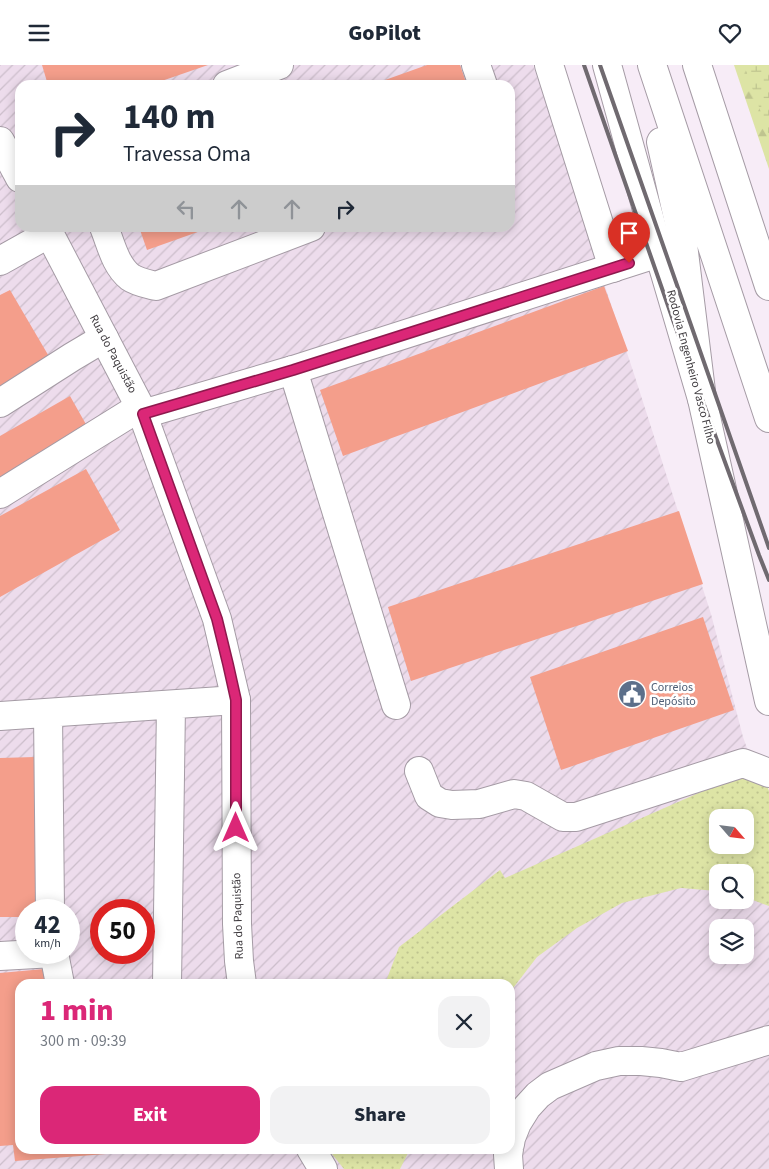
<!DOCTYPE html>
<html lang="en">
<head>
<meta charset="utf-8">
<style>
  :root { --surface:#fff; --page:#f2f2f3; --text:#1f2937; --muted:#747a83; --accent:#db2777 }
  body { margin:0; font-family:"Source Sans 3",sans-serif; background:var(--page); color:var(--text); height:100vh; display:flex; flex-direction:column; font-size:19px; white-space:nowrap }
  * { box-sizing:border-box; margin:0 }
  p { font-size:16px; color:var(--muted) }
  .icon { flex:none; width:28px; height:28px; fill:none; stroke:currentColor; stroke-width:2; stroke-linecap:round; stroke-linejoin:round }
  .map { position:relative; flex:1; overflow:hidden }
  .side { position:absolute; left:15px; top:914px; width:500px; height:175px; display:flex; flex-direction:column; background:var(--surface); border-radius:15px; box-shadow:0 2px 12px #0003 }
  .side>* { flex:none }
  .banner { position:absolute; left:15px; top:15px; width:500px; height:152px; border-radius:15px; box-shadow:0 2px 12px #0003; background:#fff; color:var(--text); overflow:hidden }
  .needle { width:32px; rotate:118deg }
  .buttons { position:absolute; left:709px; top:744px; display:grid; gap:10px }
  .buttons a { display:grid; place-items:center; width:45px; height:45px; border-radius:10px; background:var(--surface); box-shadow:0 2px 12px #0003; font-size:25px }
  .speed { position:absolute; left:15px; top:834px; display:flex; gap:10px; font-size:25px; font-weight:700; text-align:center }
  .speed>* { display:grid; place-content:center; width:65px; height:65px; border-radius:50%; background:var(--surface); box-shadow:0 2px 12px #0003; line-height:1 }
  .speed small { font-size:12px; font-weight:400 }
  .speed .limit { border:8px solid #d22; background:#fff; color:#111 }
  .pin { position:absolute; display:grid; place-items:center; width:42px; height:42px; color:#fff; margin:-51px -21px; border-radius:50% 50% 50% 0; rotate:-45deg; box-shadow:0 0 5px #0007 }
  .pin .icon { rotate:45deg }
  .me { position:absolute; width:55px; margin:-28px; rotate:0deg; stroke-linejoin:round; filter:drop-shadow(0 0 4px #0008) }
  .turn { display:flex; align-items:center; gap:18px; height:105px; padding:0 25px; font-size:22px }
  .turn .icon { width:65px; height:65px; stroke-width:2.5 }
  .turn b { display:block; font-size:35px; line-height:42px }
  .lanes { display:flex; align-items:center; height:48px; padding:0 25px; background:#0003; justify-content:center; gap:25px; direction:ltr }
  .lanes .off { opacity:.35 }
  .round { display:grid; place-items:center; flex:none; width:52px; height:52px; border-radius:15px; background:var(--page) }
  .headline { display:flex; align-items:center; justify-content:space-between; height:85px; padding:0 25px }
  h1 { font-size:30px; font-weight:800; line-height:38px; color:var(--accent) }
  .action { display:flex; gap:10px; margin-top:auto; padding:10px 25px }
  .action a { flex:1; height:58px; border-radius:15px; background:var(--accent); color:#fff; font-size:20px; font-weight:800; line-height:58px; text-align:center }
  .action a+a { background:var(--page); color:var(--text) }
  header { display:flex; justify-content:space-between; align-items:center; height:65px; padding:0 25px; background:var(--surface); font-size:22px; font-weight:800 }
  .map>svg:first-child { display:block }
  .industrial { fill:url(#industrial-furrows); fill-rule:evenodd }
  .grass { fill:url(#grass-dots); fill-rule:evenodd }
  .forest { fill:url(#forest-firs) }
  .wetland { fill:url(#wetland-marsh) }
  .building { fill:#f49e8b }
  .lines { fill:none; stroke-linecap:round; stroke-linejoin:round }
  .minor-casing { stroke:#a59ba5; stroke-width:30 }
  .major-casing { stroke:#a59ba5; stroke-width:30 }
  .highway-casing { stroke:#a59ba5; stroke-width:30 }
  .minor { stroke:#fff; stroke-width:28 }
  .major { stroke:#fff; stroke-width:28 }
  .highway { stroke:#fff; stroke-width:28 }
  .rail { stroke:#706a70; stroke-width:4 }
  .route-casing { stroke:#8e194d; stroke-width:12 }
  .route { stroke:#db2777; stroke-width:9 }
  .labels { text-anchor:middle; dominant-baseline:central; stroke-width:5; stroke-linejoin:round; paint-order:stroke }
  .street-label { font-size:12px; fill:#3f3b3f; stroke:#fff }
  .service-label { font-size:12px; fill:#4e5e75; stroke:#fff; text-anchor:start }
</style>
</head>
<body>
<header><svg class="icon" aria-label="menu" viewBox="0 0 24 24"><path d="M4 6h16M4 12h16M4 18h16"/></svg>GoPilot<svg class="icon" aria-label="heart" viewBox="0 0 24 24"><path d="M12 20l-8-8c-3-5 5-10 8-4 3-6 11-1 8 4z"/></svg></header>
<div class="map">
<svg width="769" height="1104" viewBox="0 0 769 1104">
  <defs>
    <pattern id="industrial-furrows" width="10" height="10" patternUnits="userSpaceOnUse" patternTransform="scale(1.25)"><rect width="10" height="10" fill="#eddcec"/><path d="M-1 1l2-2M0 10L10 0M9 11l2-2" fill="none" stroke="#ccbecb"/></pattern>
    <pattern id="grass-dots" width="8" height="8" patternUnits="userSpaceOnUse" patternTransform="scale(1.25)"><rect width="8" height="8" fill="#dde4a5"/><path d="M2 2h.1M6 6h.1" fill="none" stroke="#bfc48f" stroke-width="1.8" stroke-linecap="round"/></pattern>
    <pattern id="forest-firs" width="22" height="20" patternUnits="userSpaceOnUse" patternTransform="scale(1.25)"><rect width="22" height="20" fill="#dde4a5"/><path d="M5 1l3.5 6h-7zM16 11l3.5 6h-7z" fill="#bfc48f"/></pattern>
    <pattern id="wetland-marsh" width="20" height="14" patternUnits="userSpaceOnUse" patternTransform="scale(1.25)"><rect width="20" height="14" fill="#dde4a5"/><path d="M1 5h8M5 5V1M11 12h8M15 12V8" fill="none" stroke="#bfc48f"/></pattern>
  </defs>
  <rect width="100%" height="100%" fill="#f7ecf7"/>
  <path class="industrial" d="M0,0h533l57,170 14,48 31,94 76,237 32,123 26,73v359h-769zM20,20h490v142h-490zM718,752h27v28h-27zM718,808h27v27h-27zM26,845h43v43h-43zM101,845h43v43h-43zM718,862h27v28h-27zM20,919h490v165h-490z"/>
  <path class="grass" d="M760,701l9,25v115l-24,-9v-24h-27l-1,18 -36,-3 -59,15 -45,25 -40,29 -27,35v-8h-125l14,-37 101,-77 5,8zM718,752h27v28h-27z
    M328,1084h82l-10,20h-56z"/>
  <path class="forest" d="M734,0h35v104z"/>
  <path class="wetland" d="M744,0h25v70z"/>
  <path class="building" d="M42,0h166l-58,20h-102z
    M427,0h33l7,20h-96z
    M139,162h70v1l-62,22z
    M604,221l24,65 -285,105 -23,-66z
    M10,225l44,75 -54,33v-103z
    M70,331l22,39 -92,53v-52z
    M86,404l34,61 -120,67v-81z
    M679,446l24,73 -292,97 -23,-74z
    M703,552l31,93 -173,60 -31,-93z
    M35,692l1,153h-10v7h-26v-159z
    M44,904l1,15h-25v165h98l1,4 -104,8 -2,-16 -13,1v-173z"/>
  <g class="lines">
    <g class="minor-casing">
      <path id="minor" d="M476,0l7,20
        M549,0l64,203
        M227,20l52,-20
        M104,162c7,17 11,38 26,50 7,5 18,7 26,9l155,-59
        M0,196l50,-28
        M293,305l103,335
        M0,338l72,-46 32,-19
        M0,429l140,-87
        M48,648l2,197
        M0,651l236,-16
        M419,706l10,25 11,7 12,2 27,-1 35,-10 12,2 37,21h13l167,-54 26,10
        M54,888l6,31
        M0,891l54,-3
        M167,919l4,-279
        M510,1079l1,-6 6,-15 10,-16 11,-12 12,-9 46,-20 23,-5h22l20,2 20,4 88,-27
        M509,1104l-1,-14 1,-6"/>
    </g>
    <g class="major-casing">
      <path id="major" d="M607,0l52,188 43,146 67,302
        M0,76l20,37
        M46,162l94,180 77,212 19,81 1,224 2,37 3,23
        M143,349l150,-44 366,-117
        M311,1084l12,20"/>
    </g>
    <g class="highway-casing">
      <path id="highway" d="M652,0l117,353
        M697,0l72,221
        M661,77l21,94 20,163"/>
    </g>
    <use href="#minor" class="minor"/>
    <use href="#major" class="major"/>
    <use href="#highway" class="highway"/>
    <path class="rail" d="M584,0l89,255 86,235 10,25
      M600,0l169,483"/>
  </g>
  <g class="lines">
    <g class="route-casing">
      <path id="route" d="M236,763v-128l-8,-36 -11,-45 -74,-205 150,-44 336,-107"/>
    </g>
    <use href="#route" class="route"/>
  </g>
  <defs>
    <g id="civic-disc" transform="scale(1.4375)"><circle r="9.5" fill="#5c6f8a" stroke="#fff"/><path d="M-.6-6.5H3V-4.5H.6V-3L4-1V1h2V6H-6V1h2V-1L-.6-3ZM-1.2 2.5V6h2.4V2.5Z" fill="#fff"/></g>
  </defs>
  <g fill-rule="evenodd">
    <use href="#civic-disc" x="632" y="629"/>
  </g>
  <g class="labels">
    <g class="street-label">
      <text transform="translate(113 289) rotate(62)">Rua do Paquistão</text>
      <text transform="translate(691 302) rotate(75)">Rodovia Engenheiro Vasco Filho</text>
      <text transform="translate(238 851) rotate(-92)">Rua do Paquistão</text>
    </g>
    <g class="service-label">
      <text x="651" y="622">Correios<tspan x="651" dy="14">Depósito</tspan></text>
    </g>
  </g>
</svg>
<div class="buttons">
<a><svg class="needle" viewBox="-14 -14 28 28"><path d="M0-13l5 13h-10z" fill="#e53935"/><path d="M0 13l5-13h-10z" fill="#747a83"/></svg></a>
<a><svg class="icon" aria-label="search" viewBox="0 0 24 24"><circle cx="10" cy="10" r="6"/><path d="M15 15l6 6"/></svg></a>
<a><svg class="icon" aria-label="layers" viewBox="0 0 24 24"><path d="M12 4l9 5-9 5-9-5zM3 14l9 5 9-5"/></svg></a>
</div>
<div class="speed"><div>42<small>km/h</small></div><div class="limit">50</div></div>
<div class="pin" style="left:629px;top:198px;background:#d93025"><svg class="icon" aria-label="arrive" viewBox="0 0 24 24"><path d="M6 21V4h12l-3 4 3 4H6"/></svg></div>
<svg class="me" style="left:236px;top:763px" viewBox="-20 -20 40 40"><path d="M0-17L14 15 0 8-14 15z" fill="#db2777" stroke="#fff" stroke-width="4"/></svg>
<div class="banner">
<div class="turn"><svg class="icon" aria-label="right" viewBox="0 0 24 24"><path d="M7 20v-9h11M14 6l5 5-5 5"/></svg><div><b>140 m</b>Travessa Oma</div></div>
<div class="lanes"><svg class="icon off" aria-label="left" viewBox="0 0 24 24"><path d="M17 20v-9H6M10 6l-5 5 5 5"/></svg><svg class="icon off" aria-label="ahead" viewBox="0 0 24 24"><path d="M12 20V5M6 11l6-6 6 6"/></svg><svg class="icon off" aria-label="ahead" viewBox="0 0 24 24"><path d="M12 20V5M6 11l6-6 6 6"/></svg><svg class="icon" aria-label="right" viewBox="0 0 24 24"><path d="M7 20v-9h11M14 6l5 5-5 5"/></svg></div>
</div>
<section class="side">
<div class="headline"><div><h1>1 min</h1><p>300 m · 09:39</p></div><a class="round"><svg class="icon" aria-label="close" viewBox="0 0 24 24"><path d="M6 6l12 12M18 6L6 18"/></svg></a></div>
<div class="action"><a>Exit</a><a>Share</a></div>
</section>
</div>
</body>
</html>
